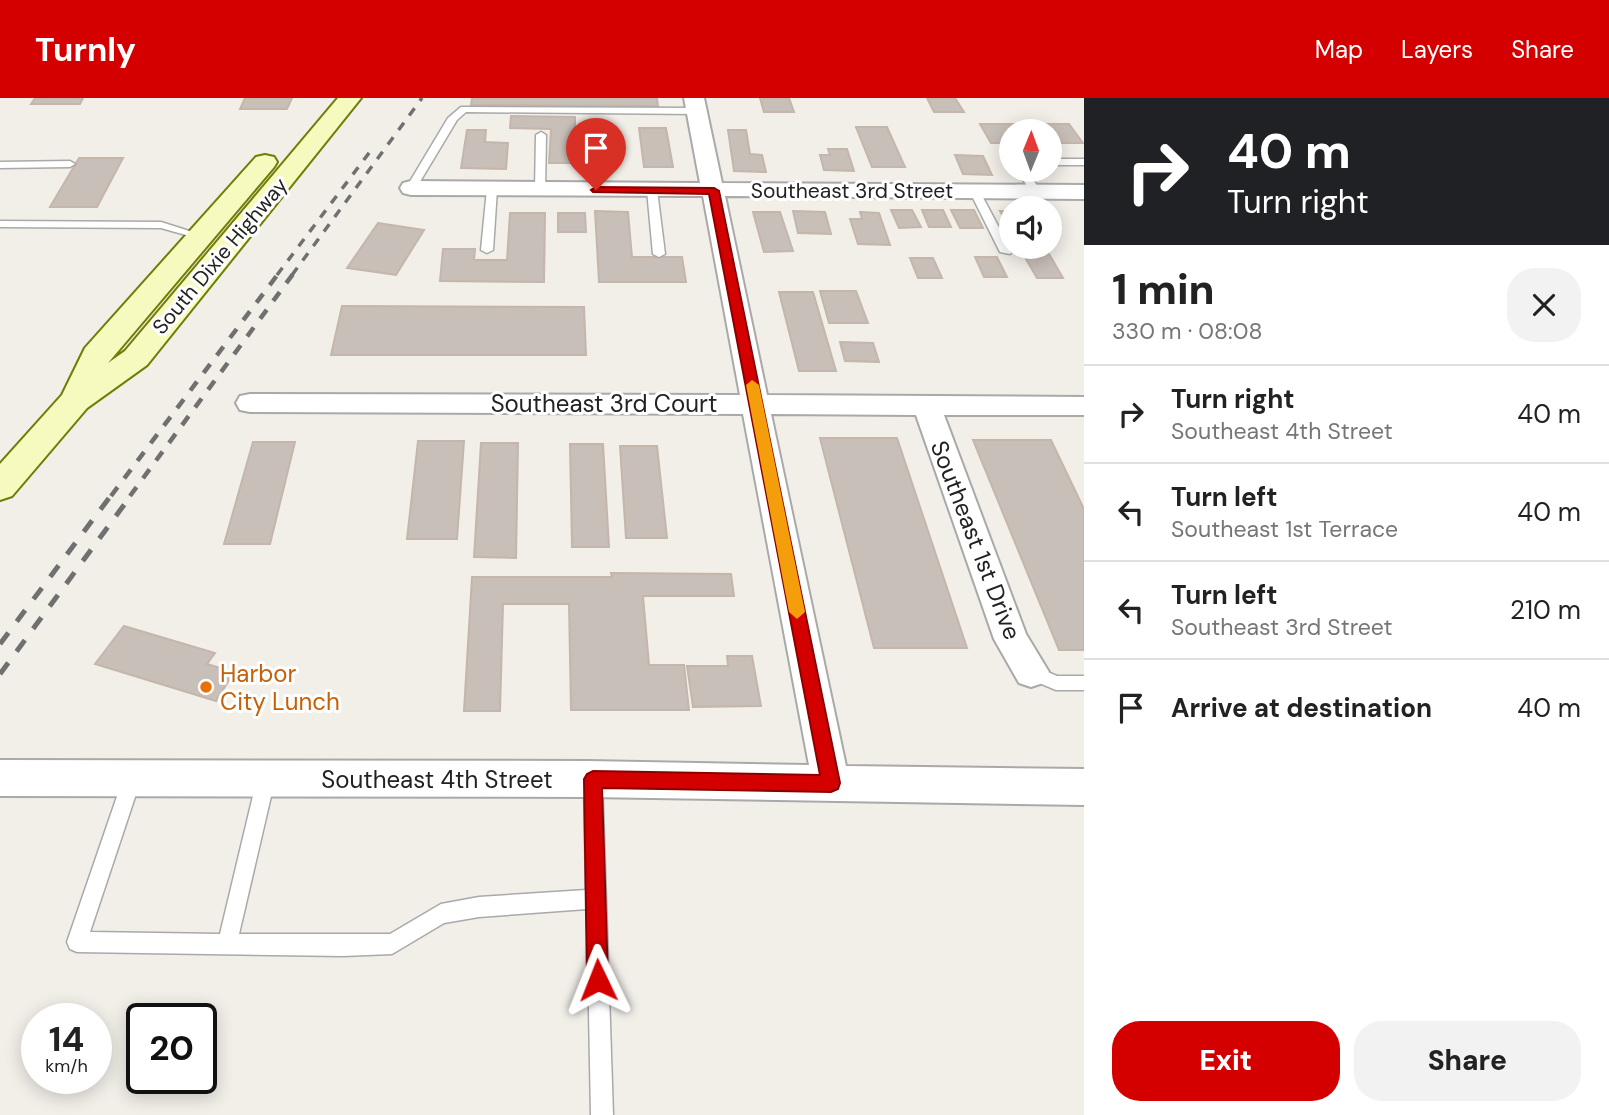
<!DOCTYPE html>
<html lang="en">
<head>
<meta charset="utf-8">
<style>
  :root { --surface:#fff; --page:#f2f2f2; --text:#222; --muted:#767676; --line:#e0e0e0; --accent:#d40000 }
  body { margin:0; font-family:"DM Sans",sans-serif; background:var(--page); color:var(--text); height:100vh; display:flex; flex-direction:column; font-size:26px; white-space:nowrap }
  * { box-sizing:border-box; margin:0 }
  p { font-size:23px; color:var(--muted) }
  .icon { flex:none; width:38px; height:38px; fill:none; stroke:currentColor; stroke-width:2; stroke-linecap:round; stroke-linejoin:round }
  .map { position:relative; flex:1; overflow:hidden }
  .sheet { display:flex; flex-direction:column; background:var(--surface); width:525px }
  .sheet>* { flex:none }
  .banner { background:#202124; color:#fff; overflow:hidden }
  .needle { width:46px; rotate:1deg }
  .fabs { position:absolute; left:999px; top:21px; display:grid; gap:14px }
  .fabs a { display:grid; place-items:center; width:63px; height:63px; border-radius:50%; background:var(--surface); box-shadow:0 4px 18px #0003; font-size:35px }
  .speed { position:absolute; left:21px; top:905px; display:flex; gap:14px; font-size:35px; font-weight:700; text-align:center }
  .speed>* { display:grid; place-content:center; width:91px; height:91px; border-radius:50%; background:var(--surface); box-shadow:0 4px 18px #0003; line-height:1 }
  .speed small { font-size:18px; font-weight:400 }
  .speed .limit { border:4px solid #111; border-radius:10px; background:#fff; color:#111 }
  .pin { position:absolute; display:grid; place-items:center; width:60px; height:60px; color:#fff; margin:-72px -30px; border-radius:50% 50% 50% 0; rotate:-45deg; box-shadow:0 0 7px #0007 }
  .pin .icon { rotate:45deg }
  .me { position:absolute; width:77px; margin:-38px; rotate:358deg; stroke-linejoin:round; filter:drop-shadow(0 0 5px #0008) }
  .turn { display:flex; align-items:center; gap:24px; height:147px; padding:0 28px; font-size:32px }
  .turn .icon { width:91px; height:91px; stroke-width:2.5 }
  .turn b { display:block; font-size:49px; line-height:60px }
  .round { display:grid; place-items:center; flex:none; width:74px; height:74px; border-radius:28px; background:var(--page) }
  .head { display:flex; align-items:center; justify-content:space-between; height:119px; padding:0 28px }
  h1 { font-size:42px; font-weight:800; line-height:52px }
  .primary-button { display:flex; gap:14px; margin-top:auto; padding:14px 28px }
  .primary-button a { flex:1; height:80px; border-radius:28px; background:var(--accent); color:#fff; font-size:28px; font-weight:800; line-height:80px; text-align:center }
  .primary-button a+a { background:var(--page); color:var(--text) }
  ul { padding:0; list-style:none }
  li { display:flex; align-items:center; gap:21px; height:98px; padding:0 28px; border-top:2px solid var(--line) }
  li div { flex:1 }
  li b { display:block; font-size:26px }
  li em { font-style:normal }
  header { display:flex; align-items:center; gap:42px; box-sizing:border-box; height:98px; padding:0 35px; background:var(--accent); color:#fff }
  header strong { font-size:33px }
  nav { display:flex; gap:38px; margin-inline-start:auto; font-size:24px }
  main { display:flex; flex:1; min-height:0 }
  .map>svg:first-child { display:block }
  .building { fill:#c7bfb8; stroke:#c4b6ab; stroke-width:2 }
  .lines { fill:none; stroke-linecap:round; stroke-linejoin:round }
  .service-casing { stroke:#a9a9a9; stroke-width:3 }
  .minor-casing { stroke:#a9a9a9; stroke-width:4 }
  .secondary-casing { stroke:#707d05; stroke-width:4 }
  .service { fill:#fff; fill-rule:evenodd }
  .minor { fill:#fff; fill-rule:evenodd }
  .secondary { fill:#f7fabf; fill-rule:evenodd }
  .rail-far2 { stroke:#707070; stroke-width:3.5; stroke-dasharray:9 9; stroke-linecap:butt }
  .rail-far1 { stroke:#707070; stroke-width:4.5; stroke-dasharray:11 11; stroke-linecap:butt }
  .rail { stroke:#707070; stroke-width:5; stroke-dasharray:14 14; stroke-linecap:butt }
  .route { fill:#d40000; stroke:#8a0000; stroke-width:2 }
  .slow { fill:#f59e0b }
  .food-dot { fill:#e8710a; stroke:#fff; stroke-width:2.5 }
  .labels { text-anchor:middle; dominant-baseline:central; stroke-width:6; stroke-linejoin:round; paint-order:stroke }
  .far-street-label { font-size:21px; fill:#222; stroke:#fff }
  .street-label { font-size:24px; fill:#222; stroke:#fff }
  .food-label { font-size:24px; fill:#c56008; stroke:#fff; text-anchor:start }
</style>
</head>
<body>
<header>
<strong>Turnly</strong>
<nav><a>Map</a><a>Layers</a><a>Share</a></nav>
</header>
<main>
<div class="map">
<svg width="1084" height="1017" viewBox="0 0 1084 1017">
  <rect width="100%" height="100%" fill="#f2efe9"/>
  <path class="building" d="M35,0h48l-3,6h-49z
    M245,0h47l-5,11h-47z
    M472,0h185l1,8 -187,-1z
    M760,0h29l5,14h-30z
    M927,0h28l9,14h-30z
    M511,18l64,1v46h-26l2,-34 -41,-1z
    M980,26h89l14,19h-33v-12h-38v12h-21z
    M856,29h31l18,40h-33z
    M639,30h27l7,39h-29z
    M467,32h19l-1,12 23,1 -2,26 -45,-1z
    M728,32h18l4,24 12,1 4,17 -32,-1z
    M828,51h19l7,22 -30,-1 -4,-15h10z
    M955,57l28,1 9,19 -29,-1z
    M79,60h44l-26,49h-47z
    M891,112h21l9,17 -22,1z
    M922,112h21l8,17h-22z
    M951,112h23l9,18h-23z
    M595,113l33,1 4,45h50l4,25h-87z
    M793,113l32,1 6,22 -33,-1z
    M1000,113h12v21z
    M753,114h27l13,39 -29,1z
    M860,114l19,1 11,32 -32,-1 -8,-25h12z
    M510,115h35l-1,69 -104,-1 3,-32h32l-1,11h33z
    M558,115h27l1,19h-28z
    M378,125l46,7 -28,45 -49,-7z
    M1019,149h26l18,31h-26z
    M975,159h22l10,20h-23z
    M910,160h23l9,20h-24z
    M820,193h36l12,32h-39z
    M779,194h34l23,79h-37z
    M342,208l242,1 2,48h-255z
    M840,244l33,1 6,19 -34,-1z
    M820,340h77l70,210h-93z
    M973,342h78l33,69v141h-25z
    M418,343h46l-7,98h-50z
    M253,344h42l-25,102h-46z
    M481,345h37l-2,115 -42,-1z
    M570,346h33l6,103h-37z
    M620,348h37l10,92h-41z
    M611,475l120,1 3,22h-91l6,69h35l5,45h-118l-2,-106h-66l-3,107h-36l8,-134h140z
    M124,528l91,27 -8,11 27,8 -18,29 -121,-37z
    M727,558h25l9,50 -68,1 -6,-41h41z"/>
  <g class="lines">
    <g class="service-casing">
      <path id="service" d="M461,9l236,1 5,3 -5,3 -231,-2 -9,8 -42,70h-8l-1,-2 42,-70z
        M541,34l5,3 -1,54 -5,3 -5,-3 1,-54z
        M1050,61h34v6h-34z
        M0,64l70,-1 5,3 -5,3 -70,1z
        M1017,72h10l14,22 -1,2h-8z
        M492,88l5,3 -4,61 -6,3 -6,-3 6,-61z
        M652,89l5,3 8,64 -6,3 -6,-3 -6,-64z
        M971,92l9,2 32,60 -2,2 -10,-2 -30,-60z
        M0,123l161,1 44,14 -5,3 -39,-11 -161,-1z
        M1031,567l26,11h27v14h-28l-31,-13 -2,-5 2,-5z
        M132,673l6,2 3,6 -51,153 130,2 37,-155 3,-6 6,-2 6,2 3,6 -36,155h151l51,-30 38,-7 107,-7 -2,-111 3,-6 6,-2 6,2 3,6 11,336h-22l-4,-206 -108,8 -35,6 -52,31 -49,2 -266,-4 -7,-3 -3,-7 56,-163 3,-6z"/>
    </g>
    <g class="minor-casing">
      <path id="minor" d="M684,0h20l18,85 362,2v14l-359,-3 42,199 317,2v18h-140l82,219 23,38 -6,11 -12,4 -12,-4 -25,-44 -78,-224 -145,-1 75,352 238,3v36l-496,-8 -588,-1v-36l588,1 221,4 -66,-351 -493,-2 -10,-2 -4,-7 4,-7 10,-2 490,1 -37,-199 -292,-1 -8,-2 -3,-5 3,-5 8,-2 289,2z"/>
    </g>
    <g class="secondary-casing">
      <path id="secondary" d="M338,0h23l-214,267 -60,43 -75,88 -12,4v-36l62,-69 23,-47 171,-191 9,-2 9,2 3,5 -3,5 -166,196 17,-12z"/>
    </g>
    <use href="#service" class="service"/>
    <use href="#minor" class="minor"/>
    <use href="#secondary" class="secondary"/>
    <path class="rail-far2" d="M277,177l95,-126
      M292,177l130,-177"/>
    <path class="rail-far1" d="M111,398l167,-222
      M130,398l163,-222"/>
    <path class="rail" d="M0,546l112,-150
      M0,576l132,-180"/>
  </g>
  <path class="route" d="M596,89l118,1 5,3 121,592 -2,6 -7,3 -229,-4 6,192 -3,8 -7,3 -8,-3 -3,-8 -3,-201 3,-5 6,-3 227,4 -111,-581 -116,-2 -2,-2z"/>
  <path class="slow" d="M752,282l7,5 46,227 -8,7 -8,-7 -43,-227z"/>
  <circle class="food-dot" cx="206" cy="589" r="7"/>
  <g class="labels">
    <g class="far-street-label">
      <text x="852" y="93">Southeast 3rd Street</text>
      <text transform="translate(220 158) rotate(-50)">South Dixie Highway</text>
    </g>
    <g class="street-label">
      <text x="604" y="305">Southeast 3rd Court</text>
      <text transform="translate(976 442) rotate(69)">Southeast 1st Drive</text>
      <text x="437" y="681">Southeast 4th Street</text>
    </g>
    <g class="food-label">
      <text x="220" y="575">Harbor<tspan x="220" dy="28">City Lunch</tspan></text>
    </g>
  </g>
</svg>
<div class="fabs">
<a><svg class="needle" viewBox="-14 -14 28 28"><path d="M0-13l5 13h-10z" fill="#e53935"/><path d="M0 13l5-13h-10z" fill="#767676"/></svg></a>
<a><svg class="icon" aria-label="sound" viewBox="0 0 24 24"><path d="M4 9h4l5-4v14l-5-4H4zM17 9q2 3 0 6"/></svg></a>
</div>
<div class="speed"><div>14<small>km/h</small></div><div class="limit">20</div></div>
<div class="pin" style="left:596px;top:92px;background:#d93025"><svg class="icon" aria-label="arrive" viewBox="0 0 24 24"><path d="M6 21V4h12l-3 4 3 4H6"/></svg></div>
<svg class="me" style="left:598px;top:882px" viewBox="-20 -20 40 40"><path d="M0-17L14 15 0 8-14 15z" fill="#d40000" stroke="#fff" stroke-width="4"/></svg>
</div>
<section class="sheet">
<div class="banner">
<div class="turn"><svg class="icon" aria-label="right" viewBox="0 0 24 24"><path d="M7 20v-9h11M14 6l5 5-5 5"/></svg><div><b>40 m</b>Turn right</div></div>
</div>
<div class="head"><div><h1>1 min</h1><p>330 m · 08:08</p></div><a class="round"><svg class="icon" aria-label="close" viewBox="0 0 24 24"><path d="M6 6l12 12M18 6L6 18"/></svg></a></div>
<ul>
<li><svg class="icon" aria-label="right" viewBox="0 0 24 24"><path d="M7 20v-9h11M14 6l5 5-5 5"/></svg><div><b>Turn right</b><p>Southeast 4th Street</p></div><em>40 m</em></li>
<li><svg class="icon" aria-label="left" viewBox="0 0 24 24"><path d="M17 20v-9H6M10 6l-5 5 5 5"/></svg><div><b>Turn left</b><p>Southeast 1st Terrace</p></div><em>40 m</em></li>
<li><svg class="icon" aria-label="left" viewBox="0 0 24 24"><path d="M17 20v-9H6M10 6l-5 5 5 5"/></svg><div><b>Turn left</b><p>Southeast 3rd Street</p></div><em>210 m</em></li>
<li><svg class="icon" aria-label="arrive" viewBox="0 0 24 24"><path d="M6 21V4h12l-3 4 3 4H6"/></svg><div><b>Arrive at destination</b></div><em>40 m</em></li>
</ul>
<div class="primary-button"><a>Exit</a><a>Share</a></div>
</section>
</main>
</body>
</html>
